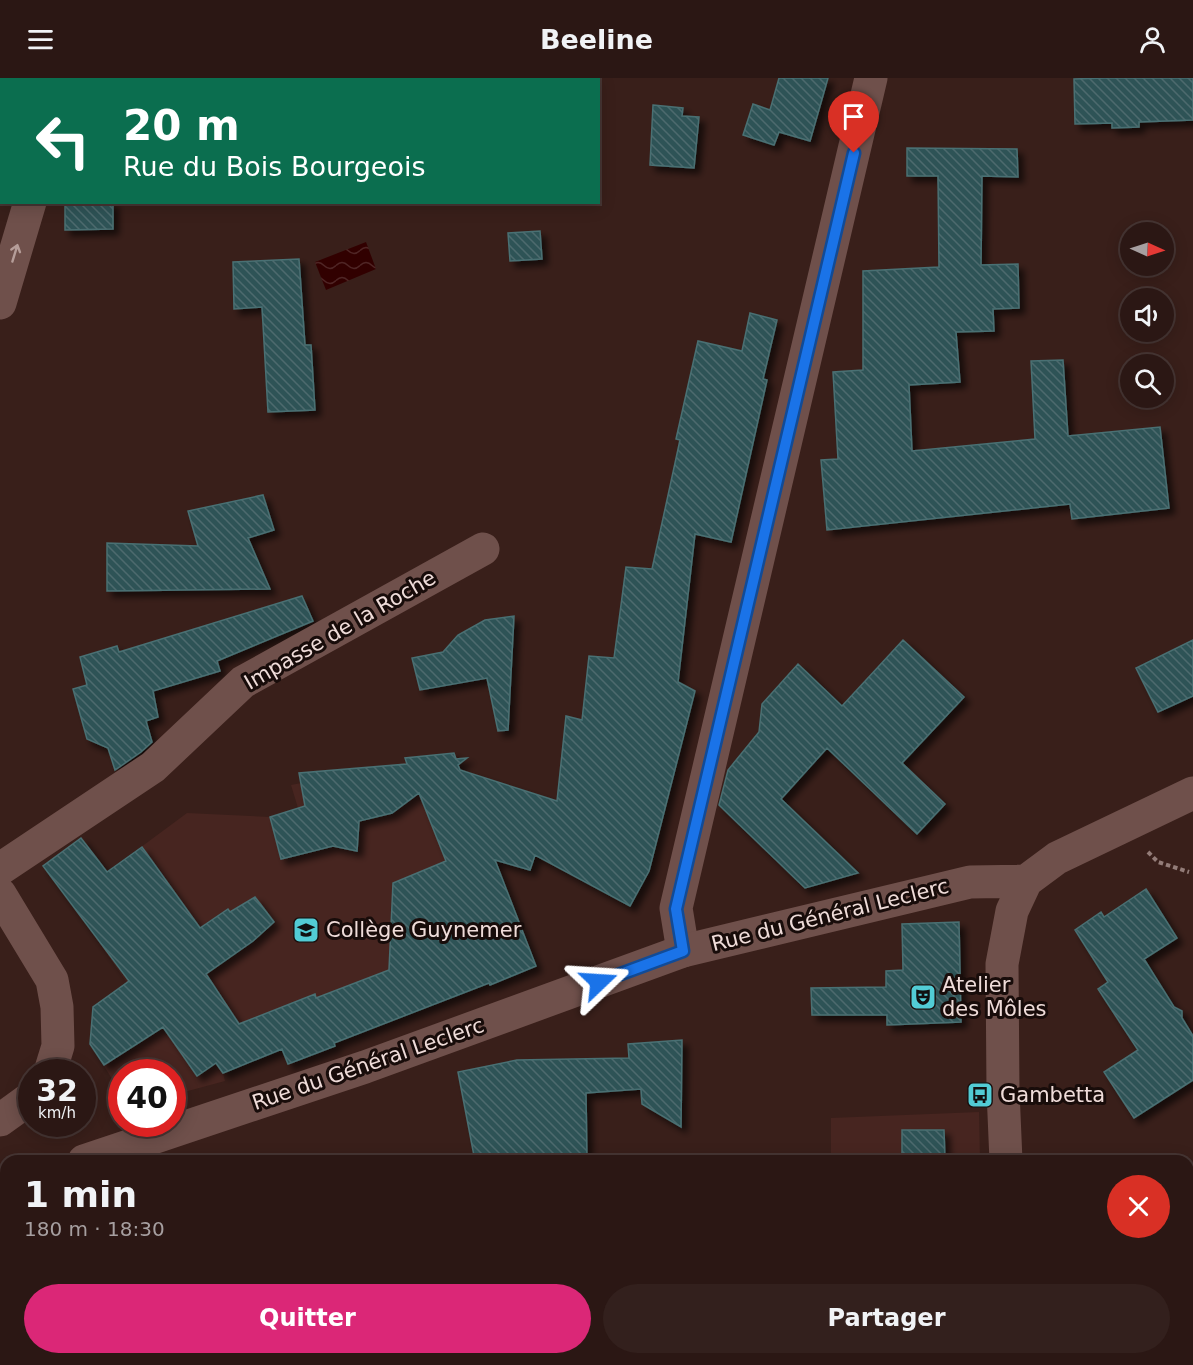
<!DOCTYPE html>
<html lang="fr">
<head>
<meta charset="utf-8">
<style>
  :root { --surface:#2b1714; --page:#33201d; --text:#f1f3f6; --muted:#a69fa0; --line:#473634; --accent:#db2777 }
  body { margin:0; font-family:"DejaVu Sans",sans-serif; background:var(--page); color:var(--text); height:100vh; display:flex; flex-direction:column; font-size:22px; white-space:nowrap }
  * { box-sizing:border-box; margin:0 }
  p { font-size:20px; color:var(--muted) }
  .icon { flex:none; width:33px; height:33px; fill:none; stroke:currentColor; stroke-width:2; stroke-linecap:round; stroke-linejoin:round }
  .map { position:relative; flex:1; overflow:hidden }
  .sheet { position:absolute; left:0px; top:1077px; width:1194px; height:210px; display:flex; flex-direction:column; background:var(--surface); border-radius:18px 18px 0 0; box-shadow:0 3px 15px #0003,0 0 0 2px var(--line) }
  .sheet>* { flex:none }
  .hud { position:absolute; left:0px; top:0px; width:600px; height:126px; box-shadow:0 3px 15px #0003,0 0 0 2px var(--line); background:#0b6e4f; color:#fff; overflow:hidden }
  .needle { width:39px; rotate:93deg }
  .controls { position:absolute; left:1120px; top:144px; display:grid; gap:12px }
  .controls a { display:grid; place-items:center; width:54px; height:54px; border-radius:50%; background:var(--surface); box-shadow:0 3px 15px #0003,0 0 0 2px var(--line); font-size:30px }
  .speed { position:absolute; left:18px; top:981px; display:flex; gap:12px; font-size:30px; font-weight:700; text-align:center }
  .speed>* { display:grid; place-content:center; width:78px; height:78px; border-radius:50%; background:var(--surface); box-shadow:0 3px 15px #0003,0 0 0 2px var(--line); line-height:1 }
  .speed small { font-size:15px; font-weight:400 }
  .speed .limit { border:9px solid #d22; background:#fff; color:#111 }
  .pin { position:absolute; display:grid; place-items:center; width:51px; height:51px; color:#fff; margin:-62px -26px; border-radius:50% 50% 50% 0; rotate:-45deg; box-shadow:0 0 6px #0007 }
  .pin .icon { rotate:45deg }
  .me { position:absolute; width:66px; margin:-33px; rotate:70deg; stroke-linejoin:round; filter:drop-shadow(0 0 4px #0008) }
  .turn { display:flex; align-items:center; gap:21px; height:126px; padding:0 24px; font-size:27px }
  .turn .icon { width:78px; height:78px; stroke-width:2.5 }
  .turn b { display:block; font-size:42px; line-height:51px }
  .round { display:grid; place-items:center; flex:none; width:63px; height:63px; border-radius:32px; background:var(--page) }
  .summary { display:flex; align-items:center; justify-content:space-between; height:102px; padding:0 24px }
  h1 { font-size:36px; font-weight:700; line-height:45px }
  .cta { display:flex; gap:12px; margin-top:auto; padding:12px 24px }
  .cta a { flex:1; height:69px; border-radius:36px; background:var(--accent); color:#fff; font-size:24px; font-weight:700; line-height:69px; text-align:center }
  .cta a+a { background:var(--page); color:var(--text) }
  header { display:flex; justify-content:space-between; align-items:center; height:78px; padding:0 24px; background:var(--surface); font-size:27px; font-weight:700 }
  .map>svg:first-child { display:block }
  .built { fill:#472520 }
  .water { fill:url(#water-waves) }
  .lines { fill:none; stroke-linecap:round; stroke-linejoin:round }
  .river { stroke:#310000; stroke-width:63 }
  .building { fill:url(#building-back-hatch); stroke:#4a7073; stroke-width:1.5; filter:url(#shadow) }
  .path { stroke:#937c78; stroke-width:4; stroke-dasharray:4.5 3; stroke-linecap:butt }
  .minor { stroke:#6f504b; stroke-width:33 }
  .tertiary { stroke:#6f504b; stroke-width:33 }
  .oneway { stroke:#b59d99 }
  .route-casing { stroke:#114b97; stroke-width:15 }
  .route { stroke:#1a73e8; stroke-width:10 }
  .labels { text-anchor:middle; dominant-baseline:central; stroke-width:6; stroke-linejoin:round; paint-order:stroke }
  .street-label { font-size:21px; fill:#efdcd9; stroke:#180c0a }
  .poi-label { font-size:21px; fill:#efdcd9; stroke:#180c0a; text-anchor:start }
</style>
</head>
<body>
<header><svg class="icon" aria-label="menu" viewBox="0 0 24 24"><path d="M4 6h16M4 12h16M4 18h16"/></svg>Beeline<svg class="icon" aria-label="person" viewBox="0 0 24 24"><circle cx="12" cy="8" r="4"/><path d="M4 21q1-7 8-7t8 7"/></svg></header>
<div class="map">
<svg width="1193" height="1287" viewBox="0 0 1193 1287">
  <defs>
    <pattern id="water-waves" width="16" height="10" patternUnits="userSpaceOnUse" patternTransform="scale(1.5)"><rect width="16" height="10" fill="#310000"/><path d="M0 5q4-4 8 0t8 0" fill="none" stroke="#4f2525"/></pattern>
    <pattern id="building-back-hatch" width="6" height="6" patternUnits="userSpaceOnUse" patternTransform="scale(1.5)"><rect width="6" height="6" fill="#2e5356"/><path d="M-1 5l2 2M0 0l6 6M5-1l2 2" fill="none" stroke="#4d6b6e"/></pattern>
    <filter id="shadow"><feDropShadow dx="5.5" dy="5.5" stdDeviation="3" flood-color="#0009"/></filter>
  </defs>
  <rect width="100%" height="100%" fill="#391f1a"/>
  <path class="built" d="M454,675l6,17 92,30 -22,70 -35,-10 41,106 -46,19 -2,-2 -153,60v3l-47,18 -6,-15 -59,24 2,8 -52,14 -1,-23h-50l-1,21 -31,-49 3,-37 34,-24 -47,-68v-78l28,36 36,-5 -11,-15 54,-40 83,4 28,-9 -7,-23z
    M979,1034l1,49h-149v-43z"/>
  <path class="water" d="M366,164l10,27 -50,21 -11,-28z"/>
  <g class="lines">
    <path class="river" d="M11,1287h24"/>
  </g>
  <path class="building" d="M779,0h49l-18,63 -31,-9 -5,13 -31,-10 10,-31 17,6z
    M1105,0h88v42l-54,2v5l-27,1v-5l-37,1 -1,-45z
    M653,27l30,3 -1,8 17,1 -5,51 -44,-3z
    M907,70l110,1 1,28 -36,-1 -1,89 37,-1 1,44 -26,1 1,22 -38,1 4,50 -51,3 3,66 123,-12 -4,-78 32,-1 5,76 92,-9 9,81 -97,11 -2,-15 -243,26 -6,-70 17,-1 -5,-87 30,-2v-99l76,-4 -1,-91h-31z
    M65,124h48v27l-48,1z
    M540,153l2,28 -32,2 -2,-28z
    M299,181l6,86h6l4,65 -47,2 -6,-105 -28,2 -1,-47z
    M750,235l27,7 -14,59 4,1 -36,162 -36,-8 -17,148 17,9 -46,180 -19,35 -95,-51 -5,15 -35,-10 41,106 -46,19 -1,-2 -155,60 1,3 -47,18 -6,-15 -59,24 -7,-10 -19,13 -34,-49 -59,38 -14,-21 3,-37 36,-26 -86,-115 38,-28 26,34 35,-25 58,81 28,-19 2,3 25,-15 19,25 -21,19 -47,33 33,50 76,-30 1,4 73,-28 4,-87 53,-22 -27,-68 -27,20 -33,8 -2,30 -24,-5 -52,13 -11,-42 35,-11 -6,-33 108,-9 -2,-6 49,-5 2,6 11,-1 -9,7 2,5 97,31 9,-85 16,4 7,-64 25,2 12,-91 26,2 28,-129 -4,-1 22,-98 44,10z
    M263,417l11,35 -26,8 22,51 -163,2v-48l91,3 -10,-35z
    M302,518l11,25 -96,40 3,10 -67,20 5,26 -12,4 6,21 -11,10 -26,18 -7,-22 -21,-9 -14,-50 14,-4 -7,-28 37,-11 2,6z
    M514,538l-6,114 -10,1 -11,-53 -67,12 -8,-32 31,-6 15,-17 27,-15z
    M903,562l61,57 -62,66 43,41 -28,30 -90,-86 -46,51 77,74 -53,15 -86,-83 9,-35 31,-38 3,-28 36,-40 44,42z
    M1193,562v56l-35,16 -22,-44z
    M1146,811l31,49 -33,21 30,48 8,4v7l11,18v44l-59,38 -30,-46 34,-22 -40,-61 10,-7 -33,-52 26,-18 3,5z
    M959,844l2,100 -74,3v-10h-75l-1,-27 75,-1v-16l17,-1 -1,-46z
    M682,962l-1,87 -39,-23 -1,-15 -55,4 1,68h-56v-3l-56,3 -17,-89 59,-12 112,-2 -1,-14z
    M902,1052h42l1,31h-43z"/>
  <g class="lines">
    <path class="path" d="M1148,774l10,10 31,10"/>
    <path class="minor" d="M66,2v-2
      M0,225l30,-101
      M0,791l153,-102 90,-85 240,-133
      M0,816l52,86 5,27 1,39 -8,26
      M683,873l-7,-43 195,-830
      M0,1042l32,-23"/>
    <path class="tertiary" d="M84,1083l281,-94 318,-116 287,-69 56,-1 31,-23 136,-65
      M1006,1083l-3,-70 -1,-127 10,-53 14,-30
      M0,1111l6,-2
      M1010,1281v6
      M1084,1281l5,6"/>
  </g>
  <defs><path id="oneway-shaft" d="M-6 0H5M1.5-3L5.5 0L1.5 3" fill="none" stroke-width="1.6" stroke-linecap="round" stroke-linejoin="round" transform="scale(1.5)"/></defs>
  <use class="oneway" href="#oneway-shaft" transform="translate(15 175) rotate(-73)"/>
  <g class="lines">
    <g class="route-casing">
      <path id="route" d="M599,904l84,-31 -7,-42 178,-756"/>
    </g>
    <use href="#route" class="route"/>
  </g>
  <defs>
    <g id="school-square" transform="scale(1.35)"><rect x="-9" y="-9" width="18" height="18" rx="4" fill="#52ccd5" stroke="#180c0a"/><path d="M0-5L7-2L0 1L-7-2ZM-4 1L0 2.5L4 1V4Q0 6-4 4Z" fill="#111"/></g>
    <g id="theatre-square" transform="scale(1.35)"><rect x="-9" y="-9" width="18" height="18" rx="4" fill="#52ccd5" stroke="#180c0a"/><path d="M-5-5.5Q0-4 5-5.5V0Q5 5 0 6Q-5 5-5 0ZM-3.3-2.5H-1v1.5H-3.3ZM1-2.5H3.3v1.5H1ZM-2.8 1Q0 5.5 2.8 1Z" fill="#111"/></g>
    <g id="bus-square" transform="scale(1.35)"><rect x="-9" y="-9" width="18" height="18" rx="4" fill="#52ccd5" stroke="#180c0a"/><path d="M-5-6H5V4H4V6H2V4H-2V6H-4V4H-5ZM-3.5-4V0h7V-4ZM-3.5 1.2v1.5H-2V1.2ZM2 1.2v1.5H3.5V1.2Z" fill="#111"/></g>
  </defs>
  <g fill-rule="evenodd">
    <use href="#school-square" x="306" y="852"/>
    <use href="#theatre-square" x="923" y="919"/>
    <use href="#bus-square" x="980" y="1017"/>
  </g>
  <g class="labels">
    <g class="street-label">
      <text transform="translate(340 552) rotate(-30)">Impasse de la Roche</text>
      <text transform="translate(830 837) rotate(-14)">Rue du Général Leclerc</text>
      <text transform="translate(368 986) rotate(-19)">Rue du Général Leclerc</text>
    </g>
    <g class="poi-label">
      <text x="326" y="852">Collège Guynemer</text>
      <text x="942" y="907">Atelier<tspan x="942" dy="24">des Môles</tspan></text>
      <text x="1000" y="1017">Gambetta</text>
    </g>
  </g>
</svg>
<div class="controls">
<a><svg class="needle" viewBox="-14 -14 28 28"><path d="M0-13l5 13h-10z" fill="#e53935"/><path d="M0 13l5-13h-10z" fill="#a69fa0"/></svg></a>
<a><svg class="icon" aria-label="sound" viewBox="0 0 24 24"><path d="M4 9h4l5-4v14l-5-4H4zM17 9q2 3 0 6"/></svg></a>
<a><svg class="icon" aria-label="search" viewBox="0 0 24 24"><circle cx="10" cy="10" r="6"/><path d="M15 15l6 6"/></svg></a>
</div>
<div class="speed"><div>32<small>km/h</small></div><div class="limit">40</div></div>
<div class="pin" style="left:854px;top:75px;background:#d93025"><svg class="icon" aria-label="arrive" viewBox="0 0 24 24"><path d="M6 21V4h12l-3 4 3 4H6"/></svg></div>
<svg class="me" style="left:599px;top:904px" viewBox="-20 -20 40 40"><path d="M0-17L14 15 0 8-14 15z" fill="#1a73e8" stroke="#fff" stroke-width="4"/></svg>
<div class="hud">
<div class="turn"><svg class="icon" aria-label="left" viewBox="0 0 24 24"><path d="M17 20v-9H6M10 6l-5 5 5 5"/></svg><div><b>20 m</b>Rue du Bois Bourgeois</div></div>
</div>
<section class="sheet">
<div class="summary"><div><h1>1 min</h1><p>180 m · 18:30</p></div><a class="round" style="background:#d93025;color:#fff"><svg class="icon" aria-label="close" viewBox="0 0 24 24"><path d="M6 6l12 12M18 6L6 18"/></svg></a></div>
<div class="cta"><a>Quitter</a><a>Partager</a></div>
</section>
</div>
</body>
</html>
